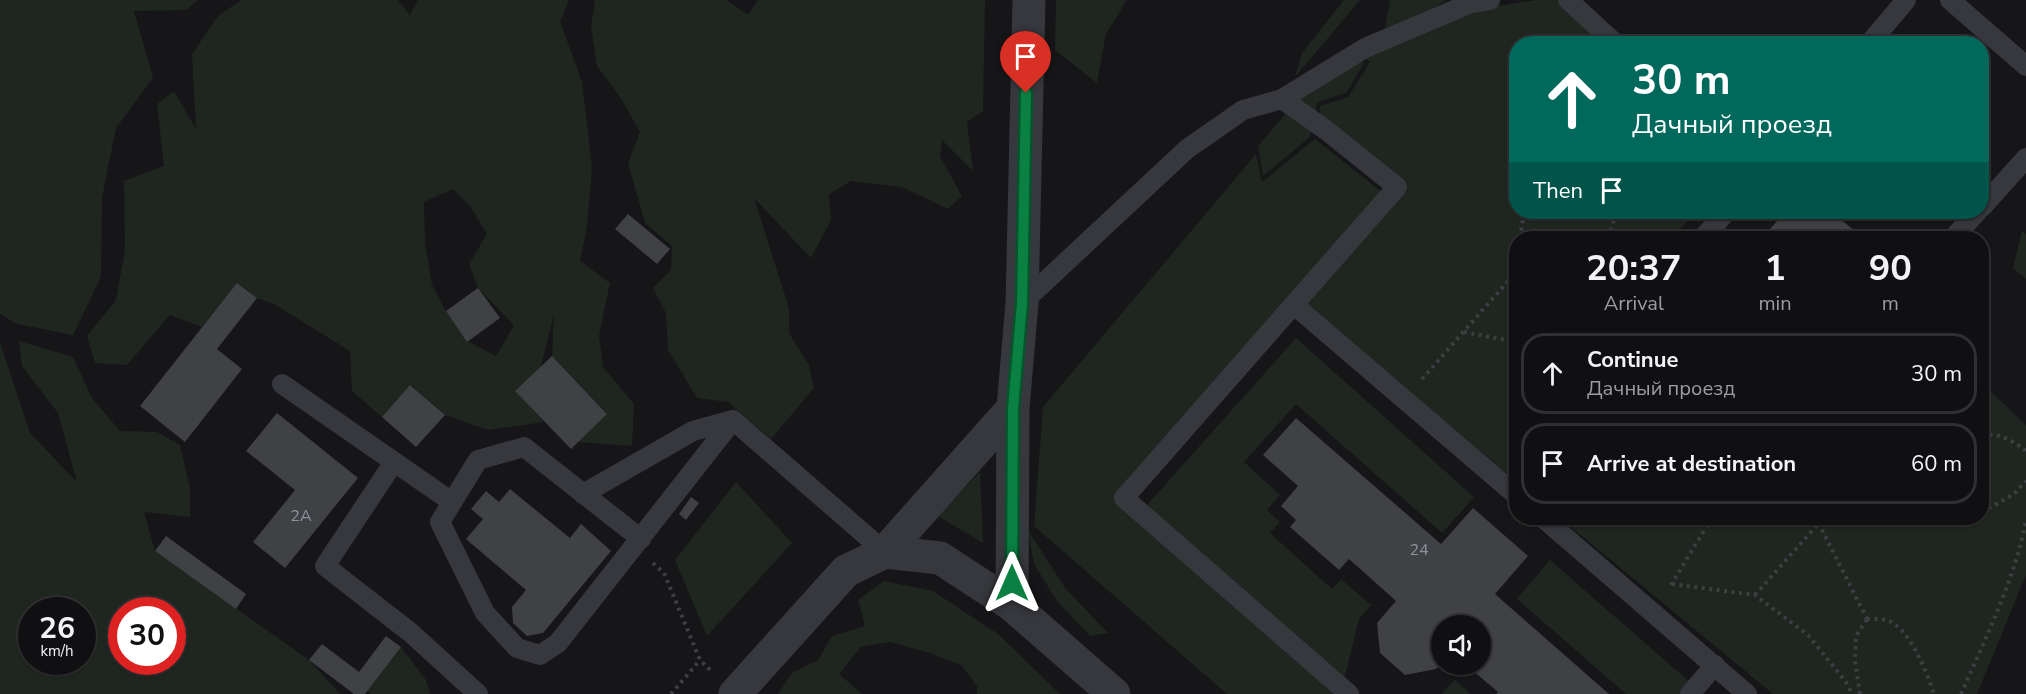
<!DOCTYPE html>
<html lang="en">
<head>
<meta charset="utf-8">
<style>
  :root { --surface:#101012; --page:#19191b; --text:#f1f3f6; --muted:#9c9d9f; --line:#303032 }
  body { margin:0; font-family:"Nunito Sans",sans-serif; background:var(--page); color:var(--text); height:100vh; display:flex; flex-direction:column; font-size:22px; white-space:nowrap }
  * { box-sizing:border-box; margin:0 }
  p { font-size:20px; color:var(--muted) }
  .icon { flex:none; width:33px; height:33px; fill:none; stroke:currentColor; stroke-width:2; stroke-linecap:round; stroke-linejoin:round }
  .map { position:relative; flex:1; overflow:hidden }
  .details { position:absolute; left:1509px; top:231px; width:480px; height:294px; display:flex; flex-direction:column; background:var(--surface); border-radius:24px; box-shadow:0 2px 4px #0004,0 0 0 2px var(--line) }
  .details>* { flex:none }
  .hud { position:absolute; left:1509px; top:36px; width:480px; height:183px; border-radius:24px; box-shadow:0 2px 4px #0004,0 0 0 2px var(--line); background:#00695c; color:#fff; overflow:hidden }
  .controls { position:absolute; left:1431px; top:615px; display:grid; gap:12px }
  .controls a { display:grid; place-items:center; width:60px; height:60px; border-radius:50%; background:var(--surface); box-shadow:0 2px 4px #0004,0 0 0 2px var(--line); font-size:30px }
  .speed { position:absolute; left:18px; top:597px; display:flex; gap:12px; font-size:30px; font-weight:700; text-align:center }
  .speed>* { display:grid; place-content:center; width:78px; height:78px; border-radius:50%; background:var(--surface); box-shadow:0 2px 4px #0004,0 0 0 2px var(--line); line-height:1 }
  .speed small { font-size:15px; font-weight:400 }
  .speed .limit { border:9px solid #d22; background:#fff; color:#111 }
  .pin { position:absolute; display:grid; place-items:center; width:51px; height:51px; color:#fff; margin:-62px -26px; border-radius:50% 50% 50% 0; rotate:-45deg; box-shadow:0 0 6px #0007 }
  .pin .icon { rotate:45deg }
  .me { position:absolute; width:66px; margin:-33px; rotate:0deg; stroke-linejoin:round; filter:drop-shadow(0 0 4px #0008) }
  .turn { display:flex; align-items:center; gap:21px; height:126px; padding:0 24px; font-size:27px }
  .turn .icon { width:78px; height:78px; stroke-width:2.5 }
  .turn b { display:block; font-size:42px; line-height:51px }
  .then { display:flex; align-items:center; height:57px; padding:0 24px; background:#0003; gap:12px; font-size:22px }
  .eta { display:flex; justify-content:space-evenly; align-items:center; height:102px; text-align:center }
  .eta b { font-size:36px; font-weight:700; line-height:42px }
  ul { padding:0; list-style:none }
  li { display:flex; align-items:center; gap:18px; height:81px; margin:0 12px 9px; padding:0 12px; border:3px solid var(--line); border-radius:24px }
  li div { flex:1 }
  li b { display:block; font-size:22px }
  li em { font-style:normal }
  .map>svg:first-child { display:block }
  .green { fill:#1e261f; fill-rule:evenodd }
  .building { fill:#404145 }
  .lines { fill:none; stroke-linecap:round; stroke-linejoin:round }
  .path { stroke:#3d3f44; stroke-width:4; stroke-dasharray:3 4.5; stroke-linecap:butt }
  .service { stroke:#37383d; stroke-width:20 }
  .minor { stroke:#37383d; stroke-width:33 }
  .tertiary { stroke:#37383d; stroke-width:33 }
  .route-casing { stroke:#07532c; stroke-width:15 }
  .route { stroke:#0b8043; stroke-width:10 }
  .labels { text-anchor:middle; dominant-baseline:central; stroke-width:4.5; stroke-linejoin:round; paint-order:stroke }
  .number-label { font-size:16px; fill:#8e929b }
</style>
</head>
<body>
<div class="map">
<svg width="2026" height="694" viewBox="0 0 2026 694">
  <rect width="100%" height="100%" fill="#161618"/>
  <path class="green" d="M0,0h198l-12,10 -52,1 19,67 -37,50 -14,70 -1,79 -28,58 -56,-11 -17,-10z
    M241,0h157l12,15 8,-15h151l-9,21 22,61 10,85 -5,59 -7,35 30,22 -11,53 4,31 31,37 -2,42 -54,-4 29,-29 -55,-57 2,-42 -13,53 -25,24 28,31 -56,8 -43,-15 -34,-30 -29,32 -30,-26 -2,-40 -76,-47 -17,-6 -19,-15 -36,44 -32,-12 -43,50 -32,-2 -8,-27 29,-36 9,-50 -1,-69 40,-15 -7,-62 17,-13 22,38 -4,-75 26,-38zM453,189l17,17 17,28 -18,30 9,24 36,37 -18,31 -29,-15 -21,-30 -14,-26 -7,-43 -1,-40z
    M595,0h132l21,15 10,-15h227l-2,111 -16,11 6,49 -31,-31 -2,16 22,40 -14,13 -46,-22 -51,-6 -22,13 2,26 -20,38 -57,-60 35,110v25l20,32 5,23 -43,51 -43,-37 -31,-4 -29,-48 -2,-37 -13,-25 18,-18 1,-24 -27,-23 -17,-60 12,-31 -20,-35 -23,-31 -6,-39z
    M1056,0h71l-21,34 -9,49 -42,-33z
    M1344,0h16l-65,77 7,-24z
    M1390,0h56l-64,45z
    M1536,0h21l49,43 -90,1v168h179l-23,26h-156v243l-211,-176 98,-117 -84,-68 1,-14 28,-9 22,-35 -9,-7 112,-45z
    M1335,56l29,7 -17,29 -30,11 -7,34 -47,39 -5,-30z
    M1315,139l69,55 -269,306 221,194h-109l-193,-168 9,-119 213,-253 6,28z
    M2022,231l4,3v45l-13,-11z
    M1296,338l178,159 -32,36 -146,-129 -52,58 36,33 -13,15 13,12 -10,11 62,56 9,-10 30,26 -12,14 -15,61 -197,-175z
    M19,341l54,16 19,41 28,33 37,1 23,13 10,43v29l-46,-5 11,39 154,109 31,34h-340v-352l30,91 47,49 -19,-69 -36,-47zM32,610h50v52h-50zM122,610h50v52h-50z
    M1982,383l44,42v150l-49,119h-204l-213,-176h422z
    M980,472l3,71 -45,-27z
    M736,482l56,61 -85,93 -32,-76z
    M1028,530l37,58 43,45 -18,3 -33,-35 -23,-37z
    M1550,560l142,124 -9,10h-57l-109,-95z
    M884,581l49,10 65,43 62,60h-83v-8l-16,-21 -31,-12 -40,-11 -29,5 -22,27 23,20h-84l14,-21 26,-13 14,-24 33,-10 -7,-26z
    M401,647l25,33 4,14h-59l-4,-3z
    M1455,680l16,14h-30z"/>
  <path class="building" d="M1785,212h47l31,26h-101z
    M628,214l42,35 -13,15 -42,-35z
    M237,283l20,15 -40,51 25,20 -57,73 -45,-36z
    M478,288l22,30 -33,24 -21,-31z
    M552,356l55,58 -36,35 -56,-58z
    M410,385l35,30 -29,32 -34,-30z
    M277,413l81,65 -73,90 -32,-26 42,-52 -49,-39z
    M1296,418l145,126 32,-36 55,48 -33,38 114,100h-113l2,-2 -33,-28h15v-38h-38v37l-6,6 -31,6 -25,-22 -3,-30 19,-22 -47,-42 -10,11 -49,-43 6,-7 -15,-14 17,-20 -35,-31z
    M510,489l60,49 11,-14 30,27 -68,82 -16,3 -14,-13 -1,-16 14,-17 -60,-51 17,-20 -12,-10 15,-18 13,11z
    M691,497l8,6 -13,17 -7,-6z
    M166,536l80,58 -10,15 -81,-58z
    M386,636l15,11 -36,47h-11l-45,-34 13,-16 37,28z"/>
  <g class="lines">
    <path class="path" d="M1520,238l4,-26
      M1609,238l7,-26
      M1464,332l52,10
      M1422,379l94,-107
      M1982,435c16,-3 32,6 44,16
      M1982,512l32,-18 12,-13
      M1704,518l4,6
      M1816,518l3,6
      M1834,518l-15,6 48,95
      M1908,518l19,4 44,-4
      M653,563l11,10 36,87 11,11
      M1672,584l83,11 53,40 38,47 6,12
      M1671,585l37,-61h111
      M1755,595l63,-71
      M1867,619c6,0 14,0 19,1 24,7 41,53 48,74
      M671,694l29,-34
      M1860,694l-5,-33 1,-25 11,-17
      M1961,694c23,-53 56,-119 65,-175"/>
    <path class="service" d="M1568,0l48,44
      M1950,0l76,66
      M1869,44l37,-44
      M1282,99l44,31 71,57 -273,311 225,196
      M1982,207l44,-49
      M1703,238l23,-26
      M1953,238l24,-26
      M1022,303l165,-154 56,-39 39,-11 83,-51 106,-45 19,-3
      M1294,305l222,190
      M282,384l170,118
      M733,420l152,132
      M394,462l-69,104 86,67 67,61
      M583,494l110,-63 40,-11
      M1543,518l204,176
      M641,539l-117,-92 -46,13 -38,62 45,91 32,35 23,7 18,-12 175,-223
      M1690,694l25,-29"/>
    <path class="minor" d="M1012,605l1,-197 9,-105 7,-303
      M735,694l111,-123 39,-19 128,-144"/>
    <path class="tertiary" d="M885,552l55,6 72,47 102,89"/>
  </g>
  <g class="lines">
    <g class="route-casing">
      <path id="route" d="M1012,583l1,-175 9,-105 4,-210"/>
    </g>
    <use href="#route" class="route"/>
  </g>
  <g class="labels">
    <g class="number-label">
      <text x="301" y="516">2А</text>
      <text x="1419" y="550">24</text>
    </g>
  </g>
</svg>
<div class="controls">
<a><svg class="icon" aria-label="sound" viewBox="0 0 24 24"><path d="M4 9h4l5-4v14l-5-4H4zM17 9q2 3 0 6"/></svg></a>
</div>
<div class="speed"><div>26<small>km/h</small></div><div class="limit">30</div></div>
<div class="pin" style="left:1026px;top:93px;background:#d93025"><svg class="icon" aria-label="arrive" viewBox="0 0 24 24"><path d="M6 21V4h12l-3 4 3 4H6"/></svg></div>
<svg class="me" style="left:1012px;top:583px" viewBox="-20 -20 40 40"><path d="M0-17L14 15 0 8-14 15z" fill="#0b8043" stroke="#fff" stroke-width="4"/></svg>
<div class="hud">
<div class="turn"><svg class="icon" aria-label="ahead" viewBox="0 0 24 24"><path d="M12 20V5M6 11l6-6 6 6"/></svg><div><b>30 m</b>Дачный проезд</div></div>
<div class="then">Then<svg class="icon" aria-label="arrive" viewBox="0 0 24 24"><path d="M6 21V4h12l-3 4 3 4H6"/></svg></div>
</div>
<section class="details">
<div class="eta">
<div><b>20:37</b><p>Arrival</p></div>
<div><b>1</b><p>min</p></div>
<div><b>90</b><p>m</p></div>
</div>
<ul>
<li><svg class="icon" aria-label="ahead" viewBox="0 0 24 24"><path d="M12 20V5M6 11l6-6 6 6"/></svg><div><b>Continue</b><p>Дачный проезд</p></div><em>30 m</em></li>
<li><svg class="icon" aria-label="arrive" viewBox="0 0 24 24"><path d="M6 21V4h12l-3 4 3 4H6"/></svg><div><b>Arrive at destination</b></div><em>60 m</em></li>
</ul>
</section>
</div>
</body>
</html>
